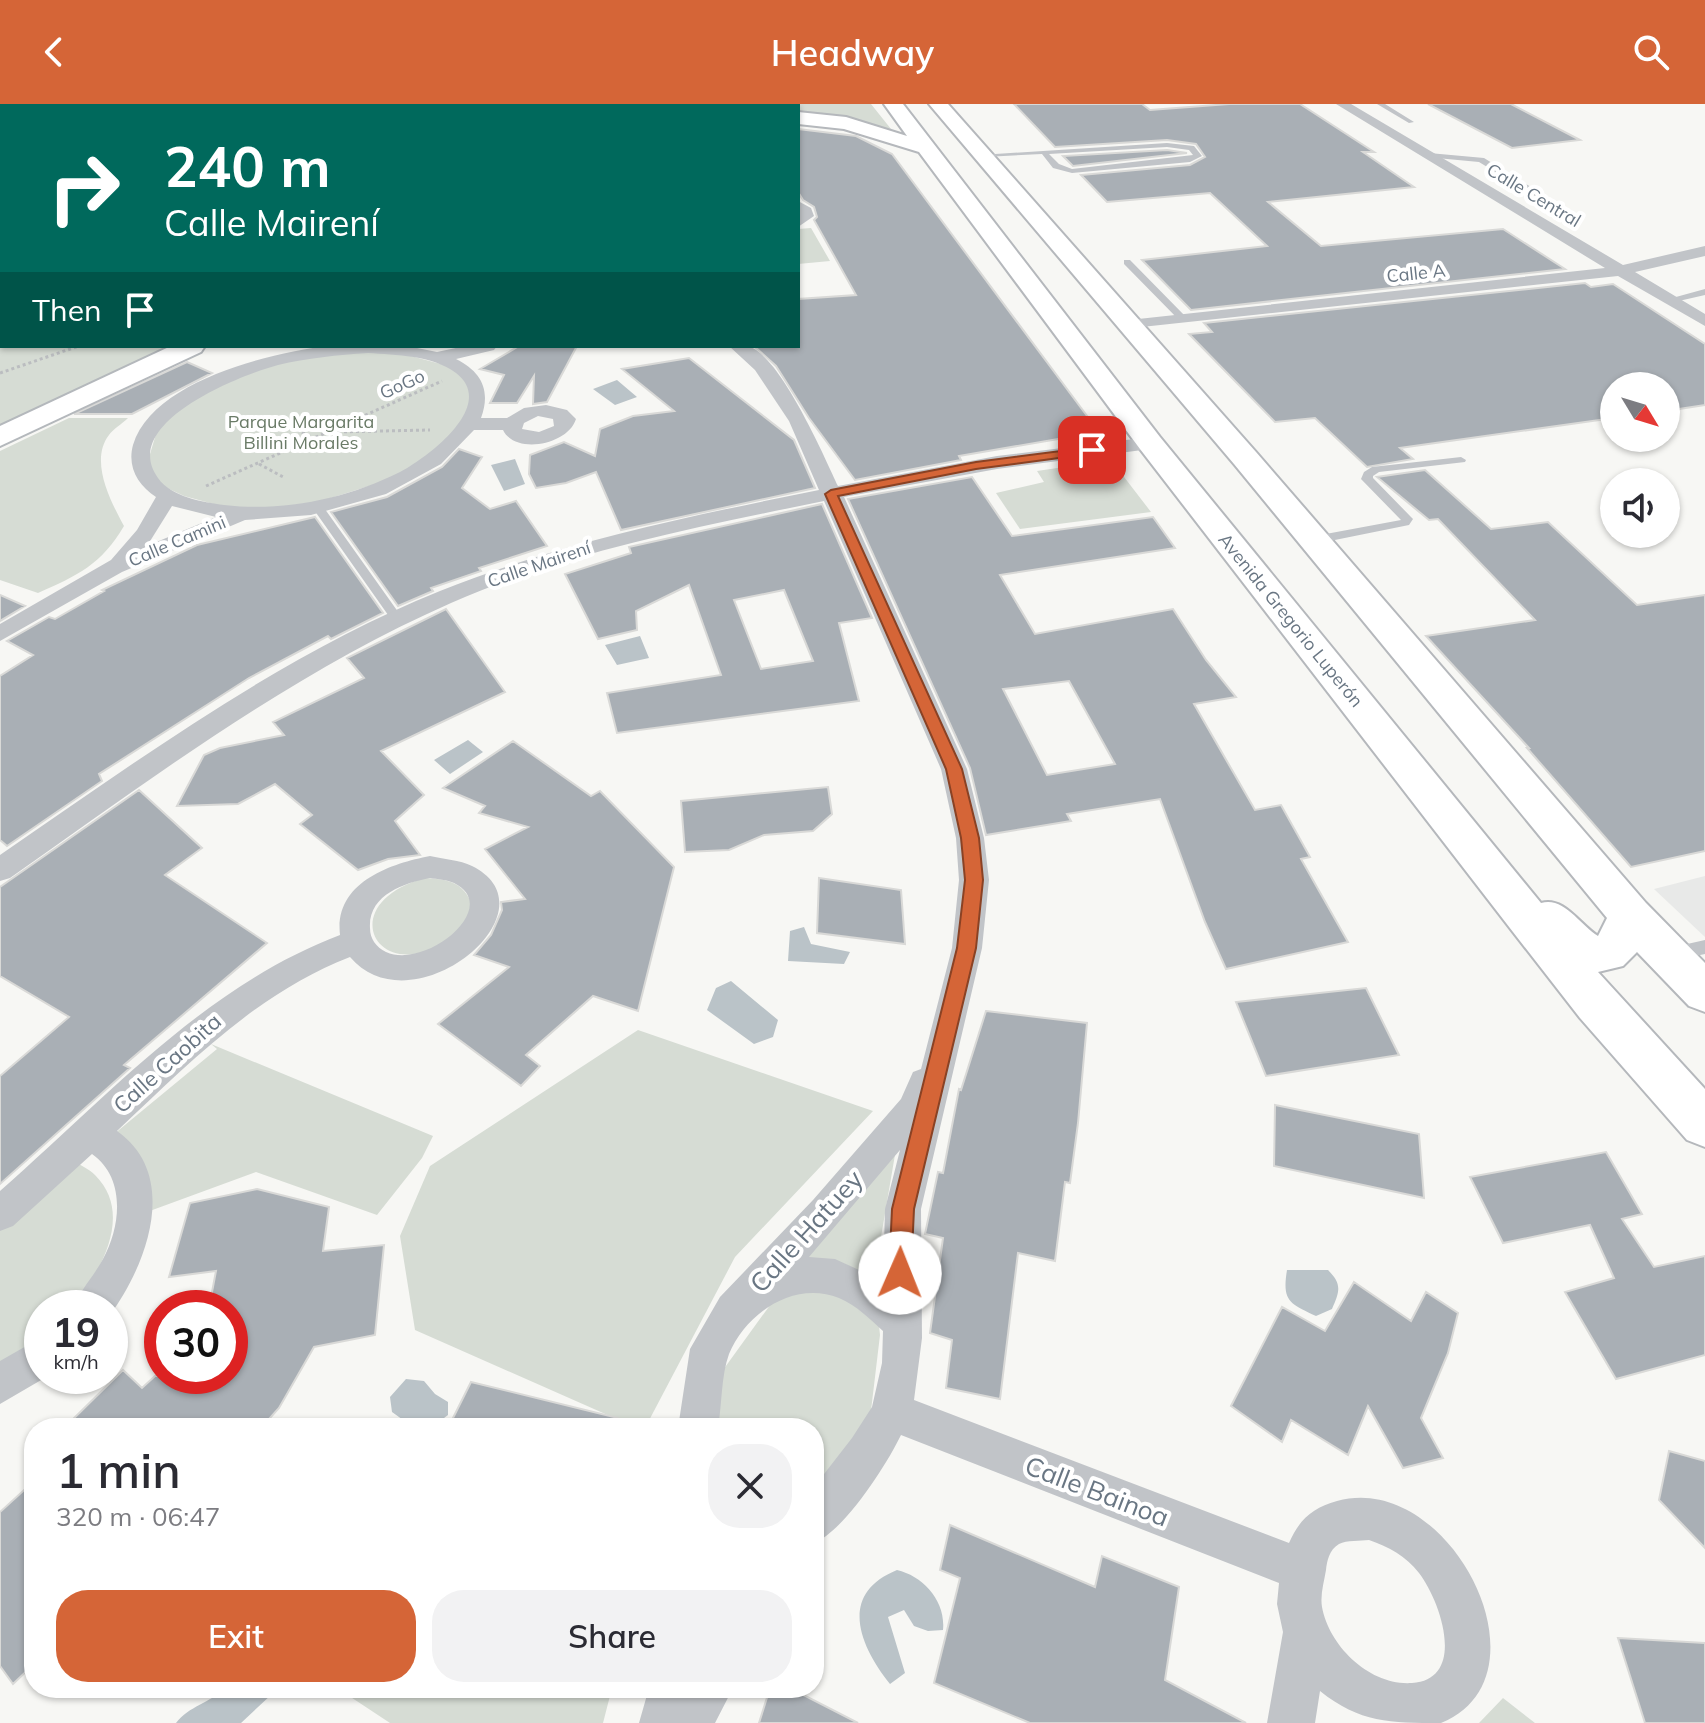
<!DOCTYPE html>
<html lang="en">
<head>
<meta charset="utf-8">
<style>
  :root { --surface:#fff; --page:#f2f2f3; --text:#2b2b33; --muted:#7c7c81; --accent:#d56537 }
  body { margin:0; font-family:Mulish,sans-serif; background:var(--page); color:var(--text); height:100vh; display:flex; flex-direction:column; font-size:30px; white-space:nowrap }
  * { box-sizing:border-box; margin:0 }
  p { font-size:26px; color:var(--muted) }
  .icon { flex:none; width:44px; height:44px; fill:none; stroke:currentColor; stroke-width:2; stroke-linecap:round; stroke-linejoin:round }
  .map { position:relative; flex:1; overflow:hidden }
  .details { position:absolute; left:24px; top:1314px; width:800px; height:280px; display:flex; flex-direction:column; background:var(--surface); border-radius:32px; box-shadow:0 2px 6px #0004 }
  .details>* { flex:none }
  .banner { position:absolute; left:0px; top:0px; width:800px; height:244px; box-shadow:0 2px 6px #0004; background:#00695c; color:#fff; overflow:hidden }
  .needle { width:52px; rotate:128deg }
  .fabs { position:absolute; left:1600px; top:268px; display:grid; gap:16px }
  .fabs a { display:grid; place-items:center; width:80px; height:80px; border-radius:50%; background:var(--surface); box-shadow:0 2px 6px #0004; font-size:40px }
  .speed { position:absolute; left:24px; top:1186px; display:flex; gap:16px; font-size:40px; font-weight:700; text-align:center }
  .speed>* { display:grid; place-content:center; width:104px; height:104px; border-radius:50%; background:var(--surface); box-shadow:0 2px 6px #0004; line-height:1 }
  .speed small { font-size:20px; font-weight:400 }
  .speed .limit { border:12px solid #d22; background:#fff; color:#111 }
  .pin { position:absolute; display:grid; place-items:center; width:68px; height:68px; color:#fff; margin:-34px; border-radius:16px; box-shadow:0 4px 12px #0006 }
  .me { position:absolute; width:88px; margin:-44px; rotate:1deg; stroke-linejoin:round; filter:drop-shadow(0 0 6px #0008) }
  .turn { display:flex; align-items:center; gap:28px; height:168px; padding:0 32px; font-size:36px }
  .turn .icon { width:104px; height:104px; stroke-width:2.5 }
  .turn b { display:block; font-size:56px; line-height:68px }
  .then { display:flex; align-items:center; height:76px; padding:0 32px; background:#0003; gap:16px; font-size:30px }
  .round { display:grid; place-items:center; flex:none; width:84px; height:84px; border-radius:32px; background:var(--page) }
  .headline { display:flex; align-items:center; justify-content:space-between; height:136px; padding:0 32px }
  h1 { font-size:48px; font-weight:600; line-height:60px }
  .cta { display:flex; gap:16px; margin-top:auto; padding:16px 32px }
  .cta a { flex:1; height:92px; border-radius:32px; background:var(--accent); color:#fff; font-size:32px; font-weight:600; line-height:92px; text-align:center }
  .cta a+a { background:var(--page); color:var(--text) }
  header { display:flex; justify-content:space-between; align-items:center; height:104px; padding:0 32px; background:var(--accent); color:#fff; font-size:36px; font-weight:600 }
  .map>svg:first-child { display:block }
  .built { fill:#e8e9e8 }
  .green { fill:#d6dcd4 }
  .water { fill:#bac3c8 }
  .building { fill:#a9afb5; stroke:#d9d9d7; stroke-width:2; fill-rule:evenodd }
  .lines { fill:none; stroke-linecap:round; stroke-linejoin:round }
  .secondary-casing { stroke:#b4b8bc; stroke-width:4 }
  .primary-casing { stroke:#b5b8bc; stroke-width:4 }
  .path { stroke:#bbbdc0; stroke-width:3; stroke-dasharray:3 3; stroke-linecap:butt }
  .service { fill:#c1c4c8; fill-rule:evenodd }
  .minor { fill:#c1c4c8; fill-rule:evenodd }
  .tertiary { fill:#c1c4c8; fill-rule:evenodd }
  .secondary { fill:#fff; fill-rule:evenodd }
  .primary { fill:#fff; fill-rule:evenodd }
  .route { fill:#d56537; stroke:#8a4224; stroke-width:2 }
  .labels { text-anchor:middle; dominant-baseline:central; stroke-width:8; stroke-linejoin:round; paint-order:stroke }
  .far-street-label { font-size:18px; fill:#697683; stroke:#fff }
  .far-park-label { font-size:18px; fill:#6a7b67; stroke:#fff }
  .street-label { font-size:22px; fill:#697683; stroke:#fff }
  .near-street-label { font-size:26px; fill:#697683; stroke:#fff }
</style>
</head>
<body>
<header><svg class="icon" aria-label="back" viewBox="0 0 24 24"><path d="M15 5l-7 7 7 7"/></svg>Headway<svg class="icon" aria-label="search" viewBox="0 0 24 24"><circle cx="10" cy="10" r="6"/><path d="M15 15l6 6"/></svg></header>
<div class="map">
<svg width="1705" height="1619" viewBox="0 0 1705 1619">
  <rect width="100%" height="100%" fill="#f7f7f4"/>
  <path class="built" d="M1705,772v61l-51,-48z"/>
  <path class="green" d="M0,0h694l-692,2v240h168l-170,79z
    M732,0h139l20,25 -93,-15v-8h-71z
    M811,124l19,33 -32,3v-35z
    M396,248l56,15 20,20 -4,25 -16,26 -54,39 -80,25 -57,7h-29l-48,-13 -19,-9 -13,-11 -5,-12 12,-40 28,-23 75,-34 67,-14z
    M69,314h59c-6,6 -15,11 -19,17 -20,26 2,67 15,91 -22,38 -47,50 -86,67l-38,-13v-129z
    M1111,356l40,52 -131,17 -24,-36 48,-11 -7,-11z
    M425,774c22,1 39,4 47,27 -3,8 -6,22 -12,28 -4,4 -11,7 -16,10 -69,41 -110,-40 -19,-65z
    M638,926l235,81 -138,146 -90,171h-8l-222,-98 -15,-94 30,-70z
    M211,940l222,92 -11,22 -45,57 -121,-43 -109,40 -33,-78 103,-85z
    M897,1039l-23,135 6,57 -10,84 -56,68v-59h-102l-2,-40 89,-123z
    M73,1057c7,4 16,8 22,14 40,40 4,97 -21,133h-32v31l-42,27v-137z
    M337,1584h275l-9,35h-213z
    M1503,1594l32,25h-56z"/>
  <path class="water" d="M617,276l20,17 -22,8 -22,-16z
    M515,355l10,25 -21,7 -13,-26z
    M640,532l9,22 -32,7 -12,-20z
    M468,636l15,12 -33,22 -16,-14z
    M804,823l7,17 39,8 -6,12 -56,-3 2,-30z
    M731,877l47,39 -5,17 -19,7 -47,-34 9,-22z
    M1287,1166h41c14,14 12,21 4,39l-16,7c-27,-13 -34,-15 -29,-46z
    M406,1275l18,2 11,13 13,8v13l-16,12 -26,-5 -14,-10 -2,-15z
    M897,1466c26,6 49,31 46,60l-15,1 -14,-5 -10,-16 -16,7 17,56 -15,11c-31,-39 -52,-90 7,-114z
    M225,1584h45l2,6 -31,29h-65c13,-17 34,-20 49,-35z"/>
  <path class="building" d="M1014,0h128l8,6 79,-6h71l74,48h-11l51,35 -146,15 53,44 182,-17 62,40 -374,41 -49,-50 125,-14 -57,-53 -103,9 -26,-27 109,-10 15,-8 -9,-13 -29,-4 -112,7z
    M1428,0h83l69,36 -68,8z
    M798,25l58,7 36,18 207,278 -140,24 2,4 -106,20 -46,-62 -33,-52 -22,-20h44v-47l58,-4 -42,-75 3,-3 -3,-10 -11,-7 -5,-8z
    M1167,46l20,3 -114,13 -10,-10z
    M1585,179l6,4 22,-3 92,60v61l-39,6v-25h-52v32l-214,30 13,11 -46,8 -52,-49 -40,4 -86,-88 23,-2 -8,-9z
    M519,242h58l-30,56 -14,2 1,-28 -17,27h-27l14,-28 -24,-6z
    M689,254l105,82 21,48 -194,42 -25,-58 -30,11 -30,5 -7,-14 1,-19 34,-13 31,14 5,-27 33,-13 41,-5 -52,-42z
    M187,258l25,11 -80,41h-58z
    M459,345l23,8 -20,31 28,21 26,-8 31,45 -68,22 2,3 -50,17 2,3 -35,15 -67,-94 56,-15 55,-30z
    M1425,366l66,59 57,-7 89,83 68,-10v256l-74,16 -104,-119h2l-103,-112 109,-16 -97,-101 -9,1 -52,-43z
    M972,373l40,59 141,-19 22,31 -175,27 35,59 138,-25 33,51 30,37 -42,7 61,106 26,-5 29,52 -9,2 47,83 -122,27 -21,-47 -45,-123 -93,15 4,7 -85,14 -16,-67 -122,-269zM1069,577l46,83 -68,11 -44,-86z
    M822,400l50,114 -33,5 20,78 -242,32 -10,-40 114,-18 -32,-90 -53,26 1,19 -39,9 -33,-65 66,-21 -2,-6zM784,486l29,71 -52,8 -27,-69z
    M315,413l68,96 -52,26 -3,-3 -79,42 -150,96 3,7 -95,65 -7,-6v-164l33,-21 -26,-14 42,-24 6,2 49,-28 -2,-1 95,-45z
    M0,491l25,11 -25,15z
    M446,505l59,83 -124,59 43,44 -29,26 25,34 -32,4 -30,11 -58,-46 12,-9 -37,-31 -37,20 -61,2 27,-51 16,-7 64,-13 -11,-13 91,-44 -17,-20z
    M513,637l78,55 9,-5 74,76 -36,144 -45,-15 -67,59 14,11 -19,20 -83,-62 71,-57 -35,-12 17,-20 11,-25 -1,-8 24,-3 -40,-50 43,-22 -49,-14 6,-7 -42,-18z
    M828,683l4,27 -19,17 -49,4 -35,15 -44,2 -4,-51z
    M139,686l63,58 -37,27 102,68 -143,122 6,3 -130,116v-108l69,-59 -69,-41v-89z
    M819,774l82,12 4,54 -88,-11z
    M1366,884l33,67 -133,21 -30,-74z
    M986,907l101,12 -9,100 -8,60 -5,-1 -10,79 -37,-8 -18,146 -54,-11 6,-48 -22,-7 13,-95 -18,-4 13,-62 5,1 16,-84 2,1z
    M1275,1001l144,29 5,64 -150,-32z
    M1606,1048l36,62 -20,5 32,48 51,-11v99l-89,24 -51,-87 49,-14 -24,-53 -87,18 -33,-66z
    M257,1085l72,18 -6,44 61,-6 -9,90 -61,12 -35,61 -18,20h-197l59,-58 19,18 13,-12h75v-68h-21l7,-37 -47,6 21,-74z
    M1354,1178l57,39 15,-29 32,21 -10,40 -27,65 22,40 -40,10 -35,-62 -20,49 -57,-35 -9,22 -51,-36 51,-99 43,24z
    M471,1278l147,36 -1,10h-169z
    M1669,1347l36,10v87l-46,-48z
    M34,1377v183l-21,20 -13,-18v-154z
    M950,1421l145,62 7,-31 77,31 -14,93 81,43h-216l-96,-40 26,-105 -20,-8z
    M1618,1534l87,5v80h-60z
    M770,1584h20l68,35h-99z"/>
  <g class="lines">
    <g class="secondary-casing">
      <path id="secondary" d="M171,242h34l-4,6 -201,94v-20z"/>
    </g>
    <g class="primary-casing">
      <path id="primary" d="M884,0h19l257,333 381,466c23,-7 39,22 57,33l9,-18 -373,-454 -305,-360h19l308,348 390,451 59,60v49l-16,-6 -52,-54 -14,14 -25,6 107,117v58l-18,-7 -107,-122 -67,-86 -373,-483 -221,-297 -75,-23 -46,-5v-12l48,5 61,19z"/>
    </g>
    <path class="path" d="M0,269l79,-27
      M286,320l27,14
      M332,328l98,-2
      M259,360l26,14
      M206,382l236,-105"/>
    <path class="service" d="M1377,0h8l29,18 -5,1z
      M1167,39l27,3 8,10 -12,6 -118,11 -19,-5 -11,-14 -58,3 -4,-2zM1167,43l22,3 4,5 -121,14 -13,-5 -10,-10z
      M1429,49l55,5 73,45 -7,2 -71,-43 -53,-5z
      M1124,156h6l56,57v4h-6l-56,-57z
      M1705,185v6l-35,8 -5,-3z
      M1461,353l5,3 -1,2 -86,10 -6,4v2l38,39 2,2 -4,6 -94,19 -6,-4 6,-4 86,-16 -40,-41 3,-7 8,-5z
      M314,401h8l79,111v6h-8l-81,-115z
      M1705,836v14l-34,7 -6,-2 -2,-5 2,-5z"/>
    <path class="minor" d="M1336,0h15l272,161 82,-19v10l-70,16 70,42v12l-87,-50 -495,53 -3,-4 3,-4 6,-1 476,-52z
      M798,97l13,7 3,8 -16,11z
      M327,242h80l30,6 28,-6h32l-3,4 -38,9c26,13 35,32 25,59h26l17,-10 22,-3 21,5 9,9c-8,26 -61,36 -73,11h-29l-33,34 -55,30 -75,21 -66,5 -123,52 -122,69v-17l111,-64 26,-30 19,-33c-18,-12 -29,-30 -23,-52 19,-64 137,-92 194,-99zM368,249c28,2 64,2 88,20 42,32 -29,85 -56,99 -54,27 -117,40 -176,33 -21,-3 -53,-8 -66,-27 -40,-55 83,-103 120,-113 29,-7 60,-10 90,-12zM538,312l15,3 1,7 -15,6 -17,-3 2,-6zM172,402l44,11 -69,29z
      M729,242c5,0 14,-1 19,0 32,9 76,110 90,140l159,-30 153,-19 10,6 -10,6 -153,20 -153,28 123,272 17,69 5,42 -7,68 -61,261 1,129 -8,62 375,143c10,-23 23,-35 48,-42 112,-32 219,175 104,222 -51,0 -81,0 -121,-32l-5,32h-48l16,-91 -6,-28 2,-21 -378,-148c-15,31 -57,96 -87,108v-56l38,-49 20,-31 10,-44 1,-32c-13,-12 -27,-26 -44,-33 -45,-18 -93,15 -110,56 -8,22 -7,51 -11,74h-40l12,-79 30,-52 93,-97 88,-101 12,-27 8,-3 31,-121 7,-68 -3,-42 -15,-69 -117,-268c-126,26 -254,50 -373,102 -159,70 -299,175 -441,275l-10,3v-26c140,-96 281,-200 440,-264 122,-49 250,-75 379,-101l-30,-69 -34,-51zM900,1046l-15,59 -2,72 -48,-22 -26,-2zM1369,1436c20,7 37,16 50,33 21,27 49,106 -7,110 -42,3 -83,-37 -90,-76 -2,-12 2,-25 4,-37 1,-9 3,-20 13,-26 8,-4 21,-3 30,-4z
      M430,752c13,3 30,4 42,10 88,44 -59,165 -122,91 -93,36 -162,107 -233,174 64,45 29,135 -7,184v-7h-37c7,-18 21,-32 30,-49 18,-33 23,-81 -11,-105l-79,72 -13,5v-40c106,-93 205,-205 340,-256 -6,-52 49,-71 90,-79zM430,774c7,1 17,2 24,5 49,24 -28,87 -68,69 -10,-5 -16,-13 -16,-24 -2,-33 34,-45 60,-50z
      M42,1233v39h6l-48,28v-43z
      M649,1584h84l-18,35h-76z"/>
    <path class="tertiary" d="M281,0h20l-21,2z
      M2,132v12l-2,1v-12z"/>
    <use href="#secondary" class="secondary"/>
    <use href="#primary" class="primary"/>
  </g>
  <path class="route" d="M1092,343l4,1v5l-120,16 -138,27 124,273 17,69 4,42 -7,68 -62,261 -3,64 -3,8 -8,3 -8,-3 -3,-8 3,-64 65,-261 8,-68 -4,-42 -15,-69 -121,-275 6,-4 145,-28z"/>
  <g class="labels">
    <g class="far-street-label">
      <text transform="translate(1534 91) rotate(31)">Calle Central</text>
      <text transform="translate(1416 169) rotate(-6)">Calle A</text>
      <text transform="translate(402 280) rotate(-24)">GoGo</text>
      <text transform="translate(177 437) rotate(-23)">Calle Camini</text>
      <text transform="translate(539 460) rotate(-19)">Calle Mairení</text>
      <text transform="translate(1291 516) rotate(51)">Avenida Gregorio Luperón</text>
    </g>
    <g class="far-park-label">
      <text x="301" y="317">Parque Margarita<tspan x="301" dy="21">Billini Morales</tspan></text>
    </g>
    <g class="street-label">
      <text transform="translate(167 959) rotate(-42)">Calle Caobita</text>
    </g>
    <g class="near-street-label">
      <text transform="translate(806 1127) rotate(-48)">Calle Hatuey</text>
      <text transform="translate(1097 1387) rotate(21)">Calle Bainoa</text>
    </g>
  </g>
</svg>
<div class="fabs">
<a><svg class="needle" viewBox="-14 -14 28 28"><path d="M0-13l5 13h-10z" fill="#e53935"/><path d="M0 13l5-13h-10z" fill="#7c7c81"/></svg></a>
<a><svg class="icon" aria-label="sound" viewBox="0 0 24 24"><path d="M4 9h4l5-4v14l-5-4H4zM17 9q2 3 0 6"/></svg></a>
</div>
<div class="speed"><div>19<small>km/h</small></div><div class="limit">30</div></div>
<div class="pin" style="left:1092px;top:346px;background:#d93025"><svg class="icon" aria-label="arrive" viewBox="0 0 24 24"><path d="M6 21V4h12l-3 4 3 4H6"/></svg></div>
<svg class="me" style="left:900px;top:1169px" viewBox="-20 -20 40 40"><circle r="19" fill="#fff"/><path d="M0-13L10 11 0 6-10 11z" fill="#d56537"/></svg>
<div class="banner">
<div class="turn"><svg class="icon" aria-label="right" viewBox="0 0 24 24"><path d="M7 20v-9h11M14 6l5 5-5 5"/></svg><div><b>240 m</b>Calle Mairení</div></div>
<div class="then">Then<svg class="icon" aria-label="arrive" viewBox="0 0 24 24"><path d="M6 21V4h12l-3 4 3 4H6"/></svg></div>
</div>
<section class="details">
<div class="headline"><div><h1>1 min</h1><p>320 m · 06:47</p></div><a class="round"><svg class="icon" aria-label="close" viewBox="0 0 24 24"><path d="M6 6l12 12M18 6L6 18"/></svg></a></div>
<div class="cta"><a>Exit</a><a>Share</a></div>
</section>
</div>
</body>
</html>
